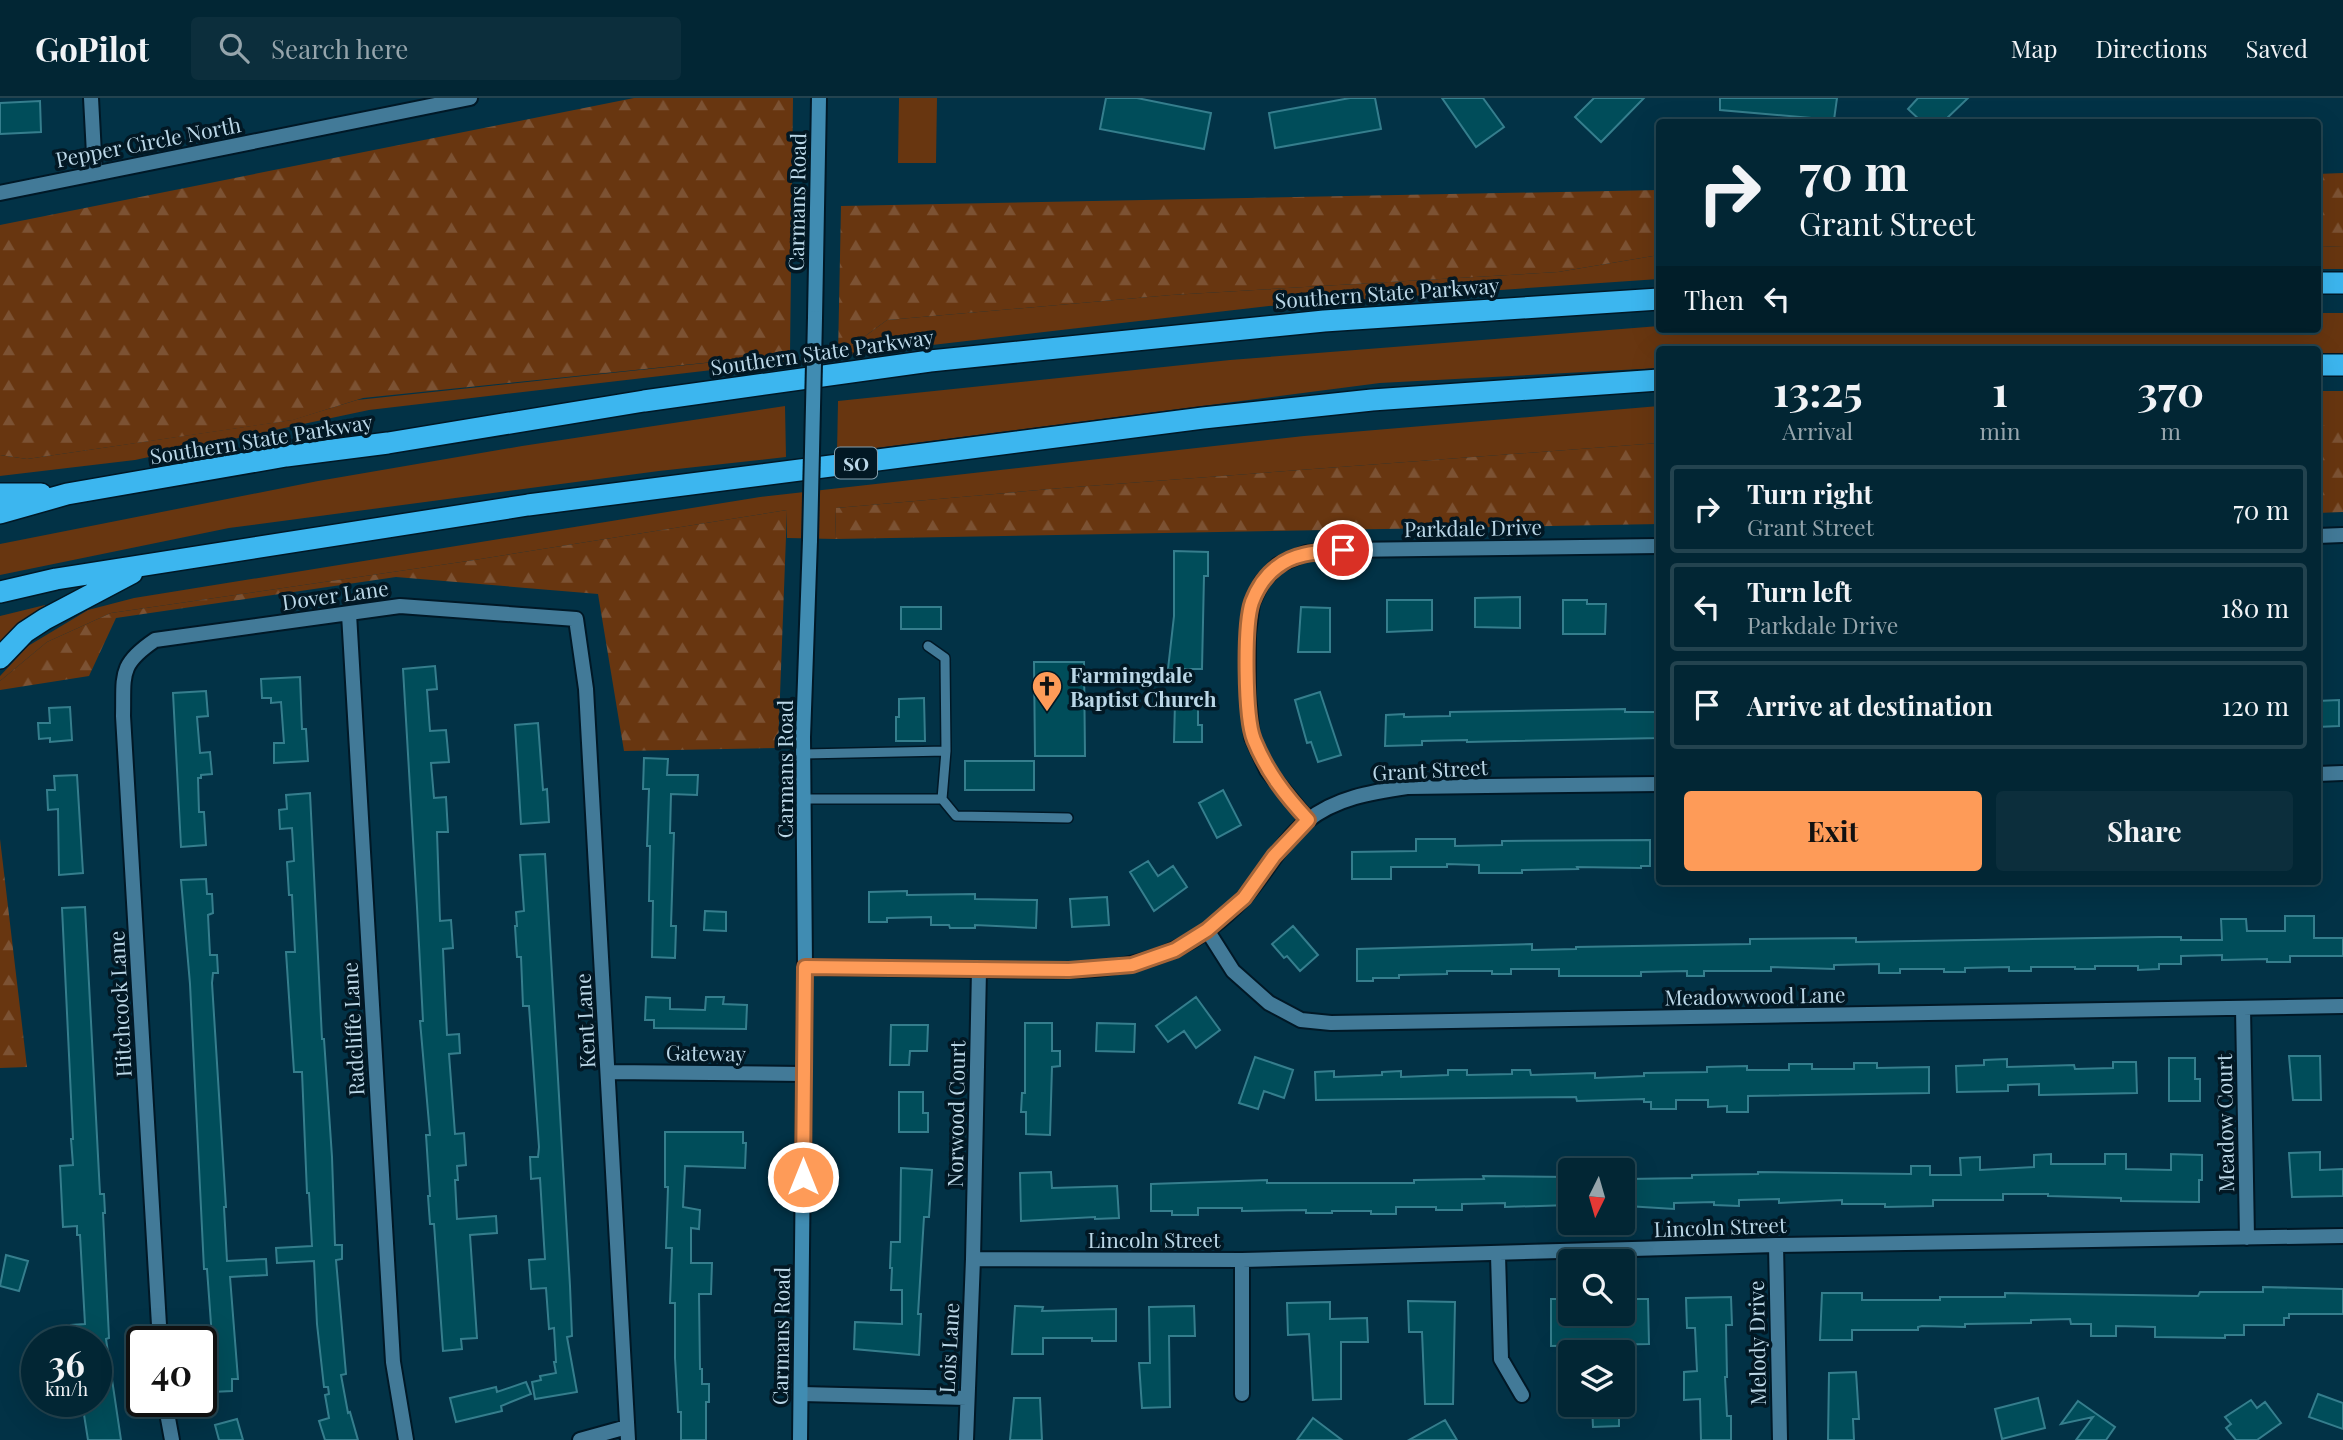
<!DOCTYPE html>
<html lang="en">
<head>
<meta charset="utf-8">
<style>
  :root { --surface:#022634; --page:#0c2e3c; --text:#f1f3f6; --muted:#96a5ac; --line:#23434f; --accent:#fe9b58 }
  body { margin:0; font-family:"Playfair Display",serif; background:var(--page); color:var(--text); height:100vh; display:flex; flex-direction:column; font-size:26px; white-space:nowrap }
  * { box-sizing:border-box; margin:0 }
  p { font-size:23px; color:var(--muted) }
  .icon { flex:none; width:38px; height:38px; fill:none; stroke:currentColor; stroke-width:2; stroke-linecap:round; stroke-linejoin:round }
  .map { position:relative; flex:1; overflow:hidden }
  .drawer { position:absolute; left:1656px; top:248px; width:665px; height:539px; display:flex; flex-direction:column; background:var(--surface); border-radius:7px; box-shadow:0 7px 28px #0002,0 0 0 2px var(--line) }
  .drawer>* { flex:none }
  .top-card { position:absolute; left:1656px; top:21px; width:665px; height:214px; border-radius:7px; box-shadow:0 7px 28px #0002,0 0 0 2px var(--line); background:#022634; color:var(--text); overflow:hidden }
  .needle { width:46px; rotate:185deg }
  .controls { position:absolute; left:1558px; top:1060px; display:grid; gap:14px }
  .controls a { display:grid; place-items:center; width:77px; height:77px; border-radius:7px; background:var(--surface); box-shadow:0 7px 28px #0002,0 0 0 2px var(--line); font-size:35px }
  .speed { position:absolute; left:21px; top:1228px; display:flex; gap:14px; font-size:35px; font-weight:700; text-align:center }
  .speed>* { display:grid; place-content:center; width:91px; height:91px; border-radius:50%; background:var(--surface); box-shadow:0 7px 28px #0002,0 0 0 2px var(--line); line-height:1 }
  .speed small { font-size:18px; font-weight:400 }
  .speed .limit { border:4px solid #111; border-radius:10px; background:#fff; color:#111 }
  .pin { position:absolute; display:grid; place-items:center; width:60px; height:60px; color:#fff; margin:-30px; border:4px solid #fff; border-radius:50%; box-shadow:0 2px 7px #0007 }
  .me { position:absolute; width:77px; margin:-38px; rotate:0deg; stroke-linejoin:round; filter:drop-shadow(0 0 5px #0008) }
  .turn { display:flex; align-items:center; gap:24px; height:147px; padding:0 28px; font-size:32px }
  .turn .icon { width:91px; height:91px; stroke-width:2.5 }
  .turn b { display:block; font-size:49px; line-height:60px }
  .then { display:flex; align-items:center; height:66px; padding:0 28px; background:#0003; gap:14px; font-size:26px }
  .eta { display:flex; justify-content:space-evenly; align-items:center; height:119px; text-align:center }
  .eta b { font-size:42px; font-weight:700; line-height:49px }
  .action { display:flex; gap:14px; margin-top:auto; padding:14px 28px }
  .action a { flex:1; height:80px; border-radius:7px; background:var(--accent); color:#111; font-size:28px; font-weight:700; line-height:80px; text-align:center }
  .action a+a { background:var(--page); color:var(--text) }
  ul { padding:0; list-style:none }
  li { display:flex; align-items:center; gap:21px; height:88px; margin:0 14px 10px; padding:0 14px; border:4px solid var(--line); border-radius:7px }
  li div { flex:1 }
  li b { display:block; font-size:26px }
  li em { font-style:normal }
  header { display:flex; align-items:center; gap:42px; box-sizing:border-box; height:98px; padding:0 35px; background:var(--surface); border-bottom:2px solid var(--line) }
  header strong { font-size:33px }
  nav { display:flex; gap:38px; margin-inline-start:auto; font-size:24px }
  .search { width:490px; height:63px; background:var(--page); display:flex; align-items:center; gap:18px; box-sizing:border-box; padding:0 24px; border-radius:7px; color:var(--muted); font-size:26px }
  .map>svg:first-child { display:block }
  .grass { fill:#683610 }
  .forest { fill:url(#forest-firs) }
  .building { fill:#004d5a; stroke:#357e8d; stroke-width:2 }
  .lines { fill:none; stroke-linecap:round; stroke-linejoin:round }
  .lane-casing { stroke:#001826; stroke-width:12 }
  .street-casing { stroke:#001826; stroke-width:18 }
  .secondary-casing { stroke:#001826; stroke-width:18 }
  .highway-casing { stroke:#001826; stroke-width:24 }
  .lane { stroke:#427a98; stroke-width:9 }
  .street { stroke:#427a98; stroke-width:14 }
  .secondary { stroke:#408cb2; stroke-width:14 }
  .highway { stroke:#3cb6ef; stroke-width:21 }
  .secondary-bridge-casing { stroke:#001826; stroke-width:18; stroke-linecap:butt }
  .secondary-bridge { stroke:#408cb2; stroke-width:14 }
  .route-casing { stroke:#a56539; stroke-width:18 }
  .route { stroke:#fe9b58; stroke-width:12 }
  .labels { text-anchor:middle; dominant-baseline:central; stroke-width:7; stroke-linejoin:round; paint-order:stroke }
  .shield { fill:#021824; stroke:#849eac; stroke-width:2 }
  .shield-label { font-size:19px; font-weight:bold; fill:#bbd7e7 }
  .street-label { font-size:21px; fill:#bbd7e7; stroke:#021824 }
  .poi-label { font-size:21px; font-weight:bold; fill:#bbd7e7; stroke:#021824; text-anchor:start }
</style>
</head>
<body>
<header>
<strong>GoPilot</strong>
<div class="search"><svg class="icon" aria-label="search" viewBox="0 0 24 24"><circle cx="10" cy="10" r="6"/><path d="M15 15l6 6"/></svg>Search here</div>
<nav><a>Map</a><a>Directions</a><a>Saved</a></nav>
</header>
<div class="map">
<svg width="2343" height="1342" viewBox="0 0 2343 1342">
  <defs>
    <pattern id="forest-firs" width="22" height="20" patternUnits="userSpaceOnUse" patternTransform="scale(1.75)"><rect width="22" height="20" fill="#683610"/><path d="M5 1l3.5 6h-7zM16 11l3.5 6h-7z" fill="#7c5233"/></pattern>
  </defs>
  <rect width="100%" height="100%" fill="#023246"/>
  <path class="grass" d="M899,0h38l-1,65h-38z
    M2343,148v23h-26v-22z
    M1659,157v24l-390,27 -431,50 49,-36 284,-25 387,-23z
    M2317,215h26v40l-26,1v-4h-658v18l-279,15 -543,70 1,-52 392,-41 429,-34v3h658z
    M790,256v7l-421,49 -234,50 -135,16v-21l27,4 265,-39 65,-20z
    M2317,293h26v34h-26z
    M785,308l1,51 -127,14 -430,57 -229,47v-31l318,-63 204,-35z
    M1659,308v37l-597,45 -226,20 -1,31 -48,-1v-28l-319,51 -357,52 -64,29 -47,39v-5l28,-30 60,-36 46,-12 626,-101 544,-61z
    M45,507v6l-45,34v-29z"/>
  <path class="forest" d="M634,0h159l-3,256 -427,44 -70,22 -266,39 -27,-4v-230z
    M2343,75v73l-26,1v-73z
    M1659,92v65l-101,17 -387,23 -284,25 -49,36 3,-150z
    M2317,327h26v87l-26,1z
    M1659,345v81l-824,15 1,-31 226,-20z
    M787,412l-9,238 -154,3 -26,-157 -202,-17 -280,41 -27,58 -89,14v-9l47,-39 64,-29 357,-52z
    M0,741l27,228 -27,1z"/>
  <path class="building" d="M1106,0h31l74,15 -7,36 -104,-20z
    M1350,0h25l6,31 -106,19 -6,-35z
    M1442,0h41l21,29 -28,20z
    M1594,0h50l-43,44 -26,-25z
    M1720,0h117l-3,22 -114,-10z
    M1918,0h50l-25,24h-21l-14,-13z
    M40,3l1,31 -41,2v-31z
    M1174,453l34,1v24h-4l-2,93h-34l6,-53z
    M1520,499v31l-45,-1v-29z
    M1387,502h45v30l-45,2z
    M1563,502h24v4h19l-1,30h-42z
    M901,509h40v22h-40z
    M1301,509l29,1v44h-32z
    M1034,564h50l1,94h-50z
    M435,568l2,23 -10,1 3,41 16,-1 3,32 -18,1 3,35 12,-1 2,35h-11l3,89 11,-1 2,28 -10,1 2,45 2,41 12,-1 1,19 -11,1 6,80 9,-1 2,32 -9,1 1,14h-3l2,39 39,-3 1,17 -27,2 7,103 -16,1 1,10 -19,2 -9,-127h-4l-2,-28h2l-4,-61h4l-10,-114h3l-6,-114 -14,-238z
    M300,579l2,52h4l2,32 -34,2v-20h10l-3,-41 -10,1v-5h-9l-1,-19z
    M206,593l2,25 -11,1 3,36 10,-1 2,22 -11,1v3h-3l1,34h5l2,33 -25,2 -8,-154z
    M1320,594l21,63 -23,7 -7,-20 -4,1 -12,-43z
    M924,600l1,43h-29v-24h3v-18z
    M2339,602v26l-22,1v-26z
    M1175,604h23v23h4v17h-28z
    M70,609l2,33 -22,2v-4l-11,1 -1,-16h12l-1,-15z
    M1625,611v3h34v26l-192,4v-2l-45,1v4l-37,1 1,-31 18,-1v3l46,-1v-4z
    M538,625l5,67 4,-1 2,33 -28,2 -6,-99z
    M644,660l24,1 -1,16h31l-1,20 -26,-1 -1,39h4l-3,93h5l-1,32 -23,-1 1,-56h-4l1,-55h-3l2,-57h-6z
    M965,663h69v29h-69z
    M77,677l6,98 -24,2 -1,-66 -10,1 -1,-20h8l-1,-14z
    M1223,692l18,35 -24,13 -18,-35z
    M310,695l12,246h2l8,118 3,88h7v14l-6,1 10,114 -5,1 7,38 2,-1 8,28h-33l-6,-19 10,-3 -4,-23 4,-1 -1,-7h-4l-7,-63 -3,-63 -37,2 -1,-15 36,-2 -3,-53h-2l-5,-121h-8l-8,-120h9l-3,-57h-3l-2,-33 7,-1 -2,-33 -12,1 -1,-19 8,-1 -1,-14z
    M1416,741h39v7l47,-1v-4l148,-1v26h-9v2l-64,-1 1,2 -56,1v3h-43v-8l-32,-1v3h-56v12h-39v-27l64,-1z
    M545,756l25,432 2,50 -5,1 10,55 -42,7 -3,-17 9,-2 -1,-4 16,-3 -2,-11h2l-2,-34 -5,1 -3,-41 -15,1 -2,-29 16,-1 -1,-15 -4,-66 -9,1 -1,-22h8l1,-10 -10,-141h-6l-2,-49h-4l-2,-31h2l-1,-14 8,-1 -4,-56z
    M1148,763l10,15 15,-10 14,21 -33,24 -24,-39z
    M206,781l1,15h5l1,19 -5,2 2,40h7l1,18h-5l-1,10 14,224h-2l3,54 39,-2 1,16 -37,2 8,102h-6v12l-20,1 -1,-68 -4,-55h-3l-14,-285 -9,-104z
    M907,793v4l68,-1v5l62,1 -1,28 -61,-3v3h-25l-1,-3h-18v-8l-44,1v4h-18v-30z
    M1107,799l2,28 -37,2 -2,-28z
    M85,809l15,287h4l1,19h-2l6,125 -3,1 15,101h-33l-6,-38h14v-63l-25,1v-15l14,-1 -5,-89h-3v-9l-14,1 -3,-61 13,-1 -2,-26h2l-11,-231z
    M705,813l21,1v19l-22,-1z
    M2285,818h29v22h29v18h-53v6h-23v-3l-45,1v-5l-41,1v8h-22v5l-21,1v-4h-43v3h-20v-2h-44v4h-22v-4l-44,1v4h-21v-3h-44v4h-21v-9l-45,1v4l-63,-2v4h-67v5h-17v-5l-46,1v4h-82v-7h-48v5h-19v-3h-45v3l-48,1v3h-26v3h-16v-32l175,-5v6l44,-1v-2l174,-3v-5l106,-1v4l303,-5h22v3h41l-1,-21h25l1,12h38z
    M1293,828l25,29 -18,16 -13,-15 -3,2 -12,-14z
    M646,899l24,1v11l35,1 1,-13h18l-1,7 24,1 -1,24 -92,-1v-8h-9z
    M1196,899l24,33 -24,18 -12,-17 -16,11 -12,-16z
    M1025,925h27v28h8v15l-8,1 -2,68 -24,-1v-22h-5l1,-19h3z
    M1097,925l38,1 -1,28 -38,-1z
    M891,927h37l-1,26h-17l-1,14h-19z
    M2289,958h31l1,44h-28z
    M1255,959l38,13 -9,28 -20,-7 -6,18 -19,-6z
    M2169,960h26v21h5v22h-31z
    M2007,961v8l67,-2 1,4 38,-1v-6h23l1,31 -98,2v-11l-31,1v6l-51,1 -1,-26 28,-1v-5z
    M1854,965h23v5l52,-1v26l-181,3v16h-21v-6l-19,1v-7h-32v9h-25v-7h-7v-3l-67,2 -1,-4 -260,3 -1,-28 19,-1v6l48,-2v-3l19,-1v6l47,-2v-5h19v5l45,-1v-4h18l1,5 64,-2v5l49,-2v-3l63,-1v-5l40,-1v4h42v-6h23v5h42z
    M899,994h24v21h5v19h-29z
    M665,1034h78v11h3l-1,25 -60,-2 -2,41 17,3 -1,19 -8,-1v35h21l-1,31h-12l1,75h2v15h7v18h-3v38h-25v-28h-3l-3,-54v-55h-5l2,-55h-6l2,-61h-3z
    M2320,1054v18l23,-1v27l-51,1 -3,-44z
    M2051,1056v10h54v-10h21v15l45,1v-16l31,1v25h-3v22l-78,-1v-3l-73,-2v-2h-45v6h-70v6l-48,1v-3h-43v-4l-63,3v-4l-40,1v6l-25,-1v-3l-40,1v6l-47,-3v-27l65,-1v-3l66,-1v-2l153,2v-8h19v9h31l-1,-17 20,-1v13l54,-3v-12z
    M901,1070l31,2 -3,47h-5l-6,97h3l-2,41 -65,-6 1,-27 47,2v-34h-11l1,-22h-2l1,-26h9z
    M1051,1074l1,16 65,-2 2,32 -24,1v-2l-74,4 -1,-48z
    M1483,1078l87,1v28l-65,2v-4l-43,1v6h-26v-3h-40v7h-25v-3h-39v2h-26v-3l-64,1v-3h-44v7h-26v-4h-21v-27l116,-4v3h147v-3l70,-1z
    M6,1157l22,6 -9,30 -19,-5z
    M2263,1189l80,2v25h-54v4h-5v7h-40v10h-19v3l-70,-1v-10l-39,-1v10h-25v-12h-20l-1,-5 -39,1v3l-66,1v3l-43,-1 -4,1v3h-66v10h-32l2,-47h40v7h78v-3h65v-4l193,3 2,-4h63z
    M1731,1199l1,28h-6l1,52h-2l2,39h4v24h-30l-1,-41 -16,1v-28l13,-1 -2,-43h-8l-1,-30z
    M1551,1201h19v15h52v-15h26l1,45 -98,2z
    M1408,1203l47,1 -2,102h-28l-3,-72h-13z
    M1330,1204v17l37,-1 1,24h-27v57l-28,1 -4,-66 -21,1 -1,-32z
    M1015,1208l28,1 -1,4 74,-2v32h-24v-3h-49v16h-31z
    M1194,1208l1,30h-26l1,71 -28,1 -3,-45h11l-1,-56z
    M1856,1274l3,47h-6l1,21h-26l1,-67z
    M526,1284l5,12 -30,12 1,5 -46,11 -6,-24 46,-11 1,5z
    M2318,1296l25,9v26l-34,-12z
    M1014,1300h26l2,42h-32z
    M2038,1300l7,30 -43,11 -7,-30z
    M2251,1302l6,8 8,-6 16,21 -24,17h-21l-10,-12 5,-4 -6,-7z
    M2078,1303l37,26 -9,13h-30l17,-23 -32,7z
    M1592,1307h27v21l-26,1z
    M1313,1320l29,22h-45z
    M237,1321l6,21h-24l-4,-15z
    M1445,1322l12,20h-48z"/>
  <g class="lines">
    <g class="lane-casing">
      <path id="lane" d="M928,548l17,12 1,93 -4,48 14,17 112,2
        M804,656l142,-3
        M804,701h138"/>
    </g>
    <g class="street-casing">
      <path id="street" d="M91,0l4,75
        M0,95l470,-95
        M2317,438l26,-1
        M349,516l44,748 13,78
        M2317,676l26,-1
        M1308,722l-41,-50 -15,-33 -4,-42v-61l4,-31 10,-21 16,-17 28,-12 37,-3 316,-4
        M1207,832l26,41 36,32 32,17 30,3 1012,-17
        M805,869c62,1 124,2 187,3 60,0 127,6 183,-21 25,-11 49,-30 68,-50 23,-25 37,-56 64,-78 28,-23 65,-29 100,-34l252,-3
        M2243,910l4,230
        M608,974l195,2
        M1776,1147l4,195
        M1498,1157l3,104 21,36
        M973,1161l269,1 534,-15 567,-9
        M160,1244l-37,-626c1,-41 -5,-51 32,-76l245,-34 176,13 10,70c14,250 28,501 42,751
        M801,1296l166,4
        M1242,1296v-134
        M165,1304l7,38
        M580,1342l47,-13
        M966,1342l7,-181 6,-289"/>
    </g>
    <g class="secondary-casing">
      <path id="secondary" d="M815,220l4,-220
        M800,1342l5,-473 -2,-230 7,-197"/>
    </g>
    <g class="highway-casing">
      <path id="highway" d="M2317,185h26
        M2317,267h26
        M0,396h41
        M0,415l67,-19 219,-38 102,-13 256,-42 286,-40 394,-40 335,-22
        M0,494l56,-13 472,-74 675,-87 169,-18 287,-20
        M0,560l25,-26 20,-13 87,-46"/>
    </g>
    <use href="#lane" class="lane"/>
    <use href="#street" class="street"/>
    <use href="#secondary" class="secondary"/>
    <use href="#highway" class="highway"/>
    <g class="secondary-bridge-casing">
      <path id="secondary-bridge" d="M810,442l5,-222"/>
    </g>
    <use href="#secondary-bridge" class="secondary-bridge"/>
  </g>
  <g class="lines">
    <g class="route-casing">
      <path id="route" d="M803,1079l2,-210 264,3 63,-5 43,-15 32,-20 37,-32 30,-42 34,-36c-23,-25 -41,-48 -54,-80 -9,-22 -10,-115 -2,-138 5,-13 14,-27 25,-35 18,-15 44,-15 66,-17"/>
    </g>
    <use href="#route" class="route"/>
  </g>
  <defs>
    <g id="church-pin" transform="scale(1.575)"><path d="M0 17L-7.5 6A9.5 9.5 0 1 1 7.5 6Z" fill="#fe9b58" stroke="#021824"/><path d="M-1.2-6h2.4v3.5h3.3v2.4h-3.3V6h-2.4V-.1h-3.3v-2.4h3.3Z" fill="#111"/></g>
  </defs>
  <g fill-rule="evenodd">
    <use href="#church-pin" x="1047" y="588"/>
  </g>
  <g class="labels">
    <rect class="shield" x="835" y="349.5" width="42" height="31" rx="5"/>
    <g class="shield-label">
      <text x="856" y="365">SO</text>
    </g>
    <g class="street-label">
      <text transform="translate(148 43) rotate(-11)">Pepper Circle North</text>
      <text transform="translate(796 104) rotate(-89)">Carmans Road</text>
      <text transform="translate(1387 194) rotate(-4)">Southern State Parkway</text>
      <text transform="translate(822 253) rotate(-8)">Southern State Parkway</text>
      <text transform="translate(261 340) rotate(-9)">Southern State Parkway</text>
      <text transform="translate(1473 429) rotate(-1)">Parkdale Drive</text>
      <text transform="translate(335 496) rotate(-8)">Dover Lane</text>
      <text transform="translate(784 671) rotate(-90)">Carmans Road</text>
      <text transform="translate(1430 671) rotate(-3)">Grant Street</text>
      <text transform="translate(1755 897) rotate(-1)">Meadowwood Lane</text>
      <text transform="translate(119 906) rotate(-93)">Hitchcock Lane</text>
      <text transform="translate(584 923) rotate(-93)">Kent Lane</text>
      <text transform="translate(352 931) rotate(-93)">Radcliffe Lane</text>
      <text transform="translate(706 954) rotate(1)">Gateway</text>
      <text transform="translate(955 1016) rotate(-89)">Norwood Court</text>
      <text transform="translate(2224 1025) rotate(-91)">Meadow Court</text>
      <text transform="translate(1720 1128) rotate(-2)">Lincoln Street</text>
      <text x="1154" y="1141">Lincoln Street</text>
      <text transform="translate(780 1238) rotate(-89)">Carmans Road</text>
      <text transform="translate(1756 1245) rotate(-91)">Melody Drive</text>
      <text transform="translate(948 1250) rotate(-87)">Lois Lane</text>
    </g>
    <g class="poi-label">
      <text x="1070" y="576">Farmingdale<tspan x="1070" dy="24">Baptist Church</tspan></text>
    </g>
  </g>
</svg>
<div class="controls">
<a><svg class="needle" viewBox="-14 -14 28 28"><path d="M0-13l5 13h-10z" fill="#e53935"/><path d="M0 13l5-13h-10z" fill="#96a5ac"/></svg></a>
<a><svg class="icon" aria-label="search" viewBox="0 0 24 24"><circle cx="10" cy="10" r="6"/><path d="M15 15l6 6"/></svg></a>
<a><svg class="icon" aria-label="layers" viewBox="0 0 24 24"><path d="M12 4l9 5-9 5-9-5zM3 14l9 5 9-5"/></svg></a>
</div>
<div class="speed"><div>36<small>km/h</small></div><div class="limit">40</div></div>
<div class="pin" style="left:1343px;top:452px;background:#d93025"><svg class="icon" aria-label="arrive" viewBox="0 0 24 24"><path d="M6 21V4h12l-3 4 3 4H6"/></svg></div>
<svg class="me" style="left:803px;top:1079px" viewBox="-20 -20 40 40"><circle r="17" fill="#fe9b58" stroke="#fff" stroke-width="3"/><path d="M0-11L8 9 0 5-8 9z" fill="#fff"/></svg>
<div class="top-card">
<div class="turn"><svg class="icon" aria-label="right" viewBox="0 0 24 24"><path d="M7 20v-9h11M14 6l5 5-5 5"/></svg><div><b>70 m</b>Grant Street</div></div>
<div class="then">Then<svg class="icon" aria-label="left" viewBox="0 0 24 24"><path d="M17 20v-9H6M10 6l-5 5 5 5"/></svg></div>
</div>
<section class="drawer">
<div class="eta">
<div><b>13:25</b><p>Arrival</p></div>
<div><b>1</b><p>min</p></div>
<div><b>370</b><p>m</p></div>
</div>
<ul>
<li><svg class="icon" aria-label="right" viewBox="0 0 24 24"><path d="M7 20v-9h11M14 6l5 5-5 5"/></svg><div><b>Turn right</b><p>Grant Street</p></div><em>70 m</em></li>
<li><svg class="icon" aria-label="left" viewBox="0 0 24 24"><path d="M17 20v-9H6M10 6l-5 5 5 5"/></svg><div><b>Turn left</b><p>Parkdale Drive</p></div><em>180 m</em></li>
<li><svg class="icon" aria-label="arrive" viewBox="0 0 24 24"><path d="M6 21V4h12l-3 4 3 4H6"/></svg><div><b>Arrive at destination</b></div><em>120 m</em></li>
</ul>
<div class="action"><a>Exit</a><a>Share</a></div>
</section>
</div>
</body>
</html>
